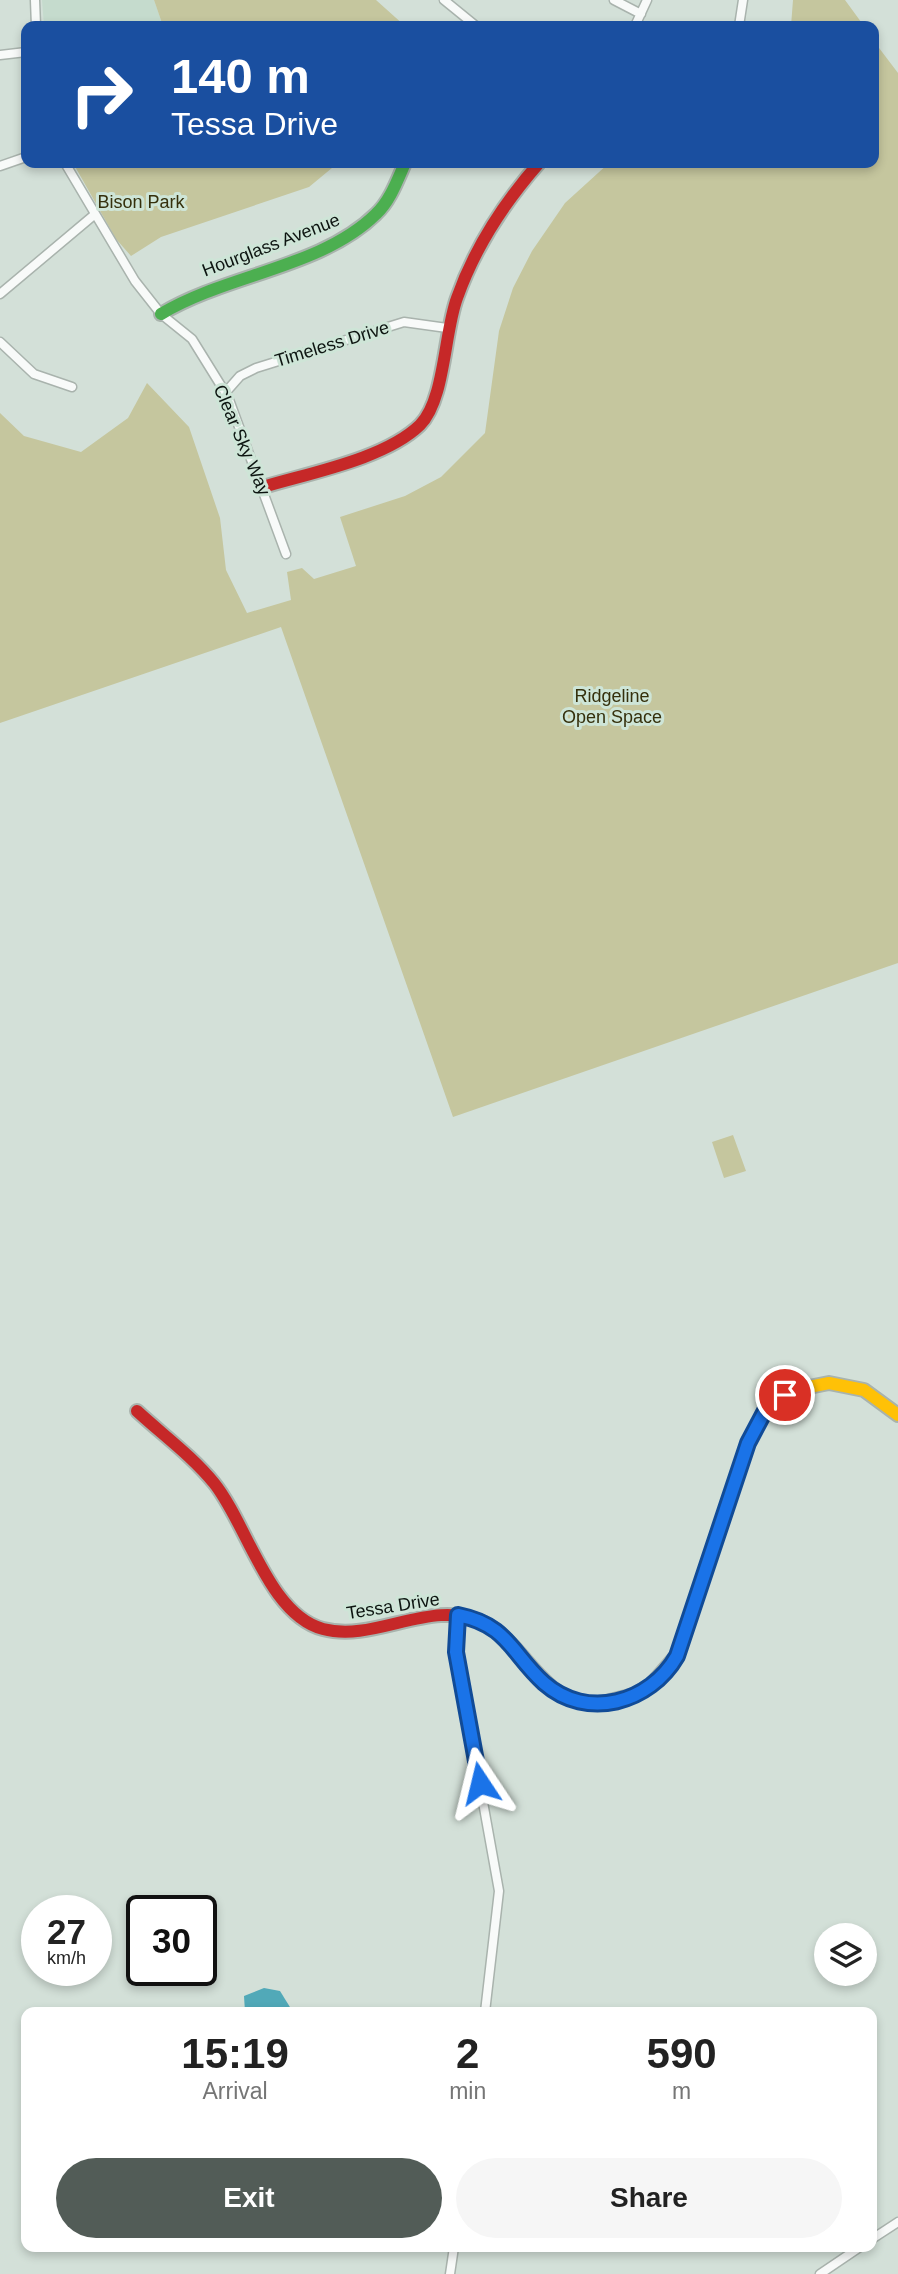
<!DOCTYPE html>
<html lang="en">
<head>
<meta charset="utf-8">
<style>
  :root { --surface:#fff; --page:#f6f6f6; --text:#222; --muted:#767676; --accent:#525c57 }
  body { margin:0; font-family:Arial,sans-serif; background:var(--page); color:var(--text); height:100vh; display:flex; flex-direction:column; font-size:26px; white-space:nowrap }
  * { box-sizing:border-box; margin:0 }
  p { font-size:23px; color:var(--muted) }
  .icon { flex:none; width:38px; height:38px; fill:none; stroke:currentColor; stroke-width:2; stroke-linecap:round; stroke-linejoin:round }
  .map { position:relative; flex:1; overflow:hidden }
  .panel { position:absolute; left:21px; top:2007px; width:856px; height:245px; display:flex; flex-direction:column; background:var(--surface); border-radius:14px; box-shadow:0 4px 10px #0003 }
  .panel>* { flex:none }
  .top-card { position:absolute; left:21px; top:21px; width:858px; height:147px; border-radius:14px; box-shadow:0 4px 10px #0003; background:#1a4fa0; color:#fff; overflow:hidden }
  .tools { position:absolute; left:814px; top:1923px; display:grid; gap:14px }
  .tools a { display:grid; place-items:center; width:63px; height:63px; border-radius:50%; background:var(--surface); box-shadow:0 4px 10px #0003; font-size:35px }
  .speed { position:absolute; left:21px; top:1895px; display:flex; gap:14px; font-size:35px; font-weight:700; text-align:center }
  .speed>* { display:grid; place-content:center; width:91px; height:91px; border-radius:50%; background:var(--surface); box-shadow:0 4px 10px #0003; line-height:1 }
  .speed small { font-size:18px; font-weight:400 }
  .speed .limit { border:4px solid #111; border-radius:10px; background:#fff; color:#111 }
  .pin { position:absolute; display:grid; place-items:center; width:60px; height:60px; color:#fff; margin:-30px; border:4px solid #fff; border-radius:50%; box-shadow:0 2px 7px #0007 }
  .me { position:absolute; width:77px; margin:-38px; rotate:350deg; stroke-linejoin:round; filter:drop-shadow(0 0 5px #0008) }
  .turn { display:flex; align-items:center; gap:24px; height:147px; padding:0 35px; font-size:32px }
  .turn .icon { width:91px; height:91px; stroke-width:2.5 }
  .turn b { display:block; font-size:49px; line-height:60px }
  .eta { display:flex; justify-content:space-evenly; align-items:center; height:119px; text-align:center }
  .eta b { font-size:42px; font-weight:700; line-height:49px }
  .action { display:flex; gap:14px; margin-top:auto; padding:14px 35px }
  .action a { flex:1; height:80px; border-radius:42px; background:var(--accent); color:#fff; font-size:28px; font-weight:700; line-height:80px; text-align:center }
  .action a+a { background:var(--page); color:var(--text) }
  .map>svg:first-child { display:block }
  .built { fill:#c5dbcd }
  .green { fill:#c5c69e }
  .water { fill:#51a9b8 }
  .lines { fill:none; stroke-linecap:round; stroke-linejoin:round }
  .street-casing { stroke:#a9b3ad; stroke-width:11 }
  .fast-casing { stroke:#a9b3ad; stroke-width:16 }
  .slow-casing { stroke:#a9b3ad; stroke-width:16 }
  .jam-casing { stroke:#a9b3ad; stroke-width:16 }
  .street { stroke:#f8faf9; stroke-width:8 }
  .fast { stroke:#4caf50; stroke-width:12 }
  .slow { stroke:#ffc107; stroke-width:12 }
  .jam { stroke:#c62828; stroke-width:12 }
  .route-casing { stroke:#114b97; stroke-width:18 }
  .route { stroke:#1a73e8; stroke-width:12 }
  .labels { text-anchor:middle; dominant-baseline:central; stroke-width:6; stroke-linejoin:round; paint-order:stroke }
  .park-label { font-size:18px; fill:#35300c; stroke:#cee5d7 }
  .street-label { font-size:18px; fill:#0d1511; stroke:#cee5d7 }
</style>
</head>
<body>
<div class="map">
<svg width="898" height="2274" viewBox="0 0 898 2274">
  <rect width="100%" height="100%" fill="#d3e0d8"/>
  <path class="built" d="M42,0h112l9,26h-119z"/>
  <path class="green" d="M154,0h222l29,26h-242z
    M793,0h52l19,26h-73z
    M873,40l25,33v890l-445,154 -172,-490 -281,96v-310l24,23 57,16 47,-34 19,-35 42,44 31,91 6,52 21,43 44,-13 -4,-28 15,-4 12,11 42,-13 -16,-49 65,-21 36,-19 44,-44 14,-102 14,-43 19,-37 33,-48 44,-40h264z
    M73,163h265l-29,24 -148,50 -30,19 -15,-17z
    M733,1135l13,36 -22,7 -12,-36z"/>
  <path class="water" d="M264,1988l16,3 13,21h-48l-1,-16z"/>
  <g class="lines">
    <g class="street-casing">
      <path id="street" d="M35,0l1,26
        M444,0l32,26
        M614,0l27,14
        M635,26l12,-26
        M739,26l4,-26
        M0,55l26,-3
        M65,163l70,118 26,33 31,25 36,58 58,157
        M0,166l26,-9
        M0,294l94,-79
        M0,342l34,32 38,13
        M225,393l15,-17 16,-8 148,-46 43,6
        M458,1615l-2,37 43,239 -14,121
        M872,2239l26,-17
        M450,2274l4,-27
        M820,2274l40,-27"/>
    </g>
    <g class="fast-casing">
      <path id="fast" d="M161,314c66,-40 160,-46 215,-100 14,-13 21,-33 29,-51"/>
    </g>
    <g class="slow-casing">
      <path id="slow" d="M602,1703l32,-8 17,-10 26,-30 71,-212 18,-34 28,-19 35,-7 35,7 34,25"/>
    </g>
    <g class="jam-casing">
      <path id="jam" d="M263,487c46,-14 122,-28 157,-62 25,-25 24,-92 37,-127 18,-51 46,-94 82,-135
        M137,1411c26,24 55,45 77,72 33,41 55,132 109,146 53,14 109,-32 161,-6 44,22 59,86 118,80"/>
    </g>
    <use href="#street" class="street"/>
    <use href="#fast" class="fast"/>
    <use href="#slow" class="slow"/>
    <use href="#jam" class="jam"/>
  </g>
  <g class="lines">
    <g class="route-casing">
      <path id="route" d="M480,1783l-24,-131 2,-37c50,10 53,38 86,68 43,38 106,20 133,-27l71,-213 18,-34 19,-14"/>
    </g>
    <use href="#route" class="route"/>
  </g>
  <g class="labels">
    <g class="park-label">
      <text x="141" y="202">Bison Park</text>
      <text x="612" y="696">Ridgeline<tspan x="612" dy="21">Open Space</tspan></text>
    </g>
    <g class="street-label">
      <text transform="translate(271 245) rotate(-21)">Hourglass Avenue</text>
      <text transform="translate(332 344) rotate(-17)">Timeless Drive</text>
      <text transform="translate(242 440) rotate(67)">Clear Sky Way</text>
      <text transform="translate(393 1606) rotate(-9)">Tessa Drive</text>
    </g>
  </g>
</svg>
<div class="tools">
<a><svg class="icon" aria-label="layers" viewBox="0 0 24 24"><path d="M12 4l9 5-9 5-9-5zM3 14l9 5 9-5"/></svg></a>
</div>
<div class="speed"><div>27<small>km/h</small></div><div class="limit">30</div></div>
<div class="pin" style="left:785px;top:1395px;background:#d93025"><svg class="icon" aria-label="arrive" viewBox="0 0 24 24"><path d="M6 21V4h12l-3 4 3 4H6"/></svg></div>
<svg class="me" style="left:480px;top:1783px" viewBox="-20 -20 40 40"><path d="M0-17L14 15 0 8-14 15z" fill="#1a73e8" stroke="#fff" stroke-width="4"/></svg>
<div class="top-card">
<div class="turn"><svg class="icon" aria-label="right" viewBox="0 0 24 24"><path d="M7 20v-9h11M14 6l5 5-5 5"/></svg><div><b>140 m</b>Tessa Drive</div></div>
</div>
<section class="panel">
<div class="eta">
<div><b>15:19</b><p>Arrival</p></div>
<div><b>2</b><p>min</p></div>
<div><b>590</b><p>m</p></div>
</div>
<div class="action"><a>Exit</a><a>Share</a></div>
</section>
</div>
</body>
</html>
